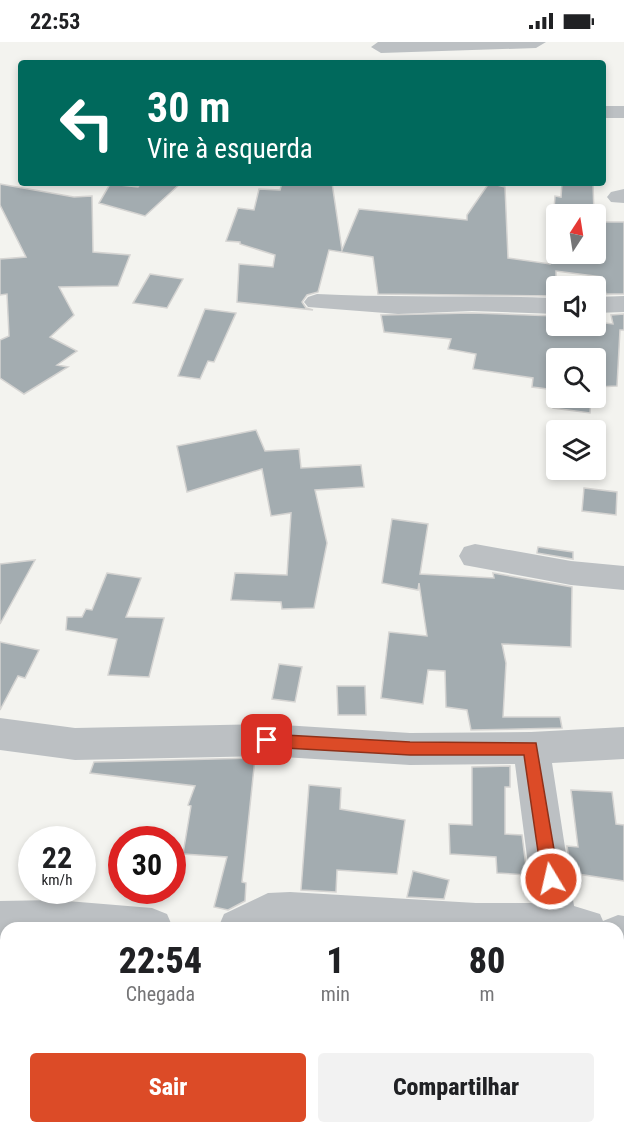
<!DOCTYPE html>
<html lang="pt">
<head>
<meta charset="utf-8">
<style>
  :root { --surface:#fff; --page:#f2f2f2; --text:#202124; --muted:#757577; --accent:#dc4b27 }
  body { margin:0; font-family:"Roboto Condensed",sans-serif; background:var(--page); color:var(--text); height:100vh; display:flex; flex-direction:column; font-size:22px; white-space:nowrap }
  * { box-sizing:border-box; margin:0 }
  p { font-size:20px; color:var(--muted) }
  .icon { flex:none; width:33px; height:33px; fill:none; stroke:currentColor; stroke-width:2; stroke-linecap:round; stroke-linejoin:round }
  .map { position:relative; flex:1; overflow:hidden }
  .panel { position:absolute; left:0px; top:880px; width:624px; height:212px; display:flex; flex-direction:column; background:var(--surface); border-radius:18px 18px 0 0; box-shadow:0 3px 9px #0003 }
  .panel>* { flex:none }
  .top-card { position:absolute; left:18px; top:18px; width:588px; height:126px; border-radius:6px; box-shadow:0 3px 9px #0003; background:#00695c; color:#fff; overflow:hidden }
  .needle { width:39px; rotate:12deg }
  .controls { position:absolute; left:546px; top:162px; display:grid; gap:12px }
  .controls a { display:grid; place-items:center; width:60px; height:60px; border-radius:6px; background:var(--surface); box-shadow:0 3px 9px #0003; font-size:30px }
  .speed { position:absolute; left:18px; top:784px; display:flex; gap:12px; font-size:30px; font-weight:700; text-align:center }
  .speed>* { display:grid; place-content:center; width:78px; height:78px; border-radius:50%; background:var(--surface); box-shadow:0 3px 9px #0003; line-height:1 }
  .speed small { font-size:15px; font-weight:400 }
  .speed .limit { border:9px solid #d22; background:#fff; color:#111 }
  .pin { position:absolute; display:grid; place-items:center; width:51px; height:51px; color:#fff; margin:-26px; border-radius:12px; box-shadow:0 3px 9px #0006 }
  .me { position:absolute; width:66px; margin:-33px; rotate:351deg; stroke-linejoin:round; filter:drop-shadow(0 0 4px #0008) }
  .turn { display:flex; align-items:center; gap:21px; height:126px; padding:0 30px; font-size:27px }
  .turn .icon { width:78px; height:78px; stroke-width:2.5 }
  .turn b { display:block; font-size:42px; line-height:51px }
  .eta { display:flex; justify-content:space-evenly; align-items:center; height:102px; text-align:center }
  .eta b { font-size:36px; font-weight:800; line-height:42px }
  .primary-button { display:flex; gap:12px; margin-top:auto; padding:12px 30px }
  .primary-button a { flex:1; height:69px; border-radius:6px; background:var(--accent); color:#fff; font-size:24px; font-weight:800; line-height:69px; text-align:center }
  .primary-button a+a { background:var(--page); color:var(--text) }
  .status { display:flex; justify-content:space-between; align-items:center; height:42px; padding:0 30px; background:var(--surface); direction:ltr }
  .status svg { height:16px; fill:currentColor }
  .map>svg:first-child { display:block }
  .building { fill:#a3acb0; stroke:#d5d4d2; stroke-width:1.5 }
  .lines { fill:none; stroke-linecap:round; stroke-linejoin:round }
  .street { fill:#bcc0c3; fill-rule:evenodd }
  .route { fill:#dc4b27; stroke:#8f3119; stroke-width:1.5 }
</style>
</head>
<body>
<div class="status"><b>22:53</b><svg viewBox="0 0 49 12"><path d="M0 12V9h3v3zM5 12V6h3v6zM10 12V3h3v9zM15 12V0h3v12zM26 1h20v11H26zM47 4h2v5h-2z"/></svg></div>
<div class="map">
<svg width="624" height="1091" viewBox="0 0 624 1091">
  <rect width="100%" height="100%" fill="#f3f3ef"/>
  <path class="building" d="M141,141h40l-36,33 -46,-13 11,-19 28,3z
    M282,141h50l10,67 17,-41 108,11v-5l22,-32 16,4 3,71 42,6 5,-68 6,1 1,-14h31l1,31h-38v40h40v-32h28v72h-18l-4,-17 -46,-6v25l-178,-2 -5,-37 -44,-7 -11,42 -11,3 -5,7 4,6 7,2 -76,-8 2,-38 34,3 2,-12 -35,-11v-2l-14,-1 12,-33 16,2 5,-21 21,1z
    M0,142l74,13 18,-1 1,56 37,3 -12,31 -59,1 15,28 -24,22 27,14 -20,14 11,2 -44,27 -24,-16v-38l9,-4 -2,-42 -7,1v-36l26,-2 -26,-52z
    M150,232l33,5 -16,29 -34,-5z
    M205,267l31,4 -22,49 -6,-1 -8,18 -22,-3z
    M472,271l84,3v10h40v-4l17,2 -2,-9 13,-1v16h-4l-3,56 -21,1v-29h-40v40h35l-1,15 -37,-5 2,-18 -23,-3 1,-9 -60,-9 3,-15 -28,-5 3,-10 -67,-7 -3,-17z
    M256,388l9,21 34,-2 2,19 60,-3 3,22 -49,3 12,53 -13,65 -32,1 -1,-7 -50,-2 4,-27 52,2 4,-62 -20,3 -9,-47 -75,23 -10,-46z
    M584,446l33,4 -1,23 -34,-4z
    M392,477l36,5 -8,50 74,4 -1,-5 79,14 -1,60 -69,-3 4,19 -3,54h57l2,11 -91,2 -4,-20 -21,-3 -1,-36 -17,-1 -5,34 -42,-6 8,-66 38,4 -8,-53 -1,7 -36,-7z
    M538,505l35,5v7l-36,-6z
    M35,518l-35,64v-60z
    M107,531l34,5 -15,39 38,1 -15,59 -41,-2 9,-36 -51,-9 1,-13h15l4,-8 6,1z
    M0,600l39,8 -14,28 -7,-2 -18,34z
    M279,622l23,3 -7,35 -23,-3z
    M337,644h28l1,29h-28z
    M255,716l-13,124 4,1 -1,18 -17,9 -14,-3 13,-50 -44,-3 8,-48 -3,-1 7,-19 -105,-13 4,-11z
    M510,724v21h-5v47l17,1 5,40 -30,-2 -1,-16 -46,-3 -1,-30 23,1v-58z
    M309,743l32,3 -1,21 65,11 -8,54 -60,-4 -1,22 -35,-2z
    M571,748l41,2 4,32 8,1v56l-53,-8 -4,-27 11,1z
    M413,829l36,9 -5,19 -37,-2z"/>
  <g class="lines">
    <path class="street" d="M378,0h168l-10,6 -155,5 -10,-6z
      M603,64h21v12h-21z
      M624,147v14l-13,-1 -4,-5 4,-5z
      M317,252c80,4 159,1 239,4v16l-84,-3 -74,3 -90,-7 -4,-5 4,-5z
      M624,254v16l-28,1v-16z
      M475,502l96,17 53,5v24l-53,-5 -107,-20 -5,-9 5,-9z
      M0,676l75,10 192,-4 143,9 121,-1 93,-5v32l-72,4 22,143 26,8 3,7 15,-6 6,1v40l-6,-1v-27h-400l6,-14 44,-21 22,-1 186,11h57l-18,-139 -105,1 -143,-9 -192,4 -75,-10z
      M55,858l97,8 15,6 6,14h-167v13h-6v-40z
      M618,1007l6,2v46l-6,-2z"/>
  </g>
  <path class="route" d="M267,692l143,8 126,1 23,136 -2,6 -6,2 -6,-2 -3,-6 -18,-124h-114l-143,-8 -8,-7z"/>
</svg>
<div class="controls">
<a><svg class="needle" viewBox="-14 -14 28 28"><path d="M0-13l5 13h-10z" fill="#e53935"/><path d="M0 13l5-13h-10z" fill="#757577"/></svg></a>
<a><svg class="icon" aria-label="sound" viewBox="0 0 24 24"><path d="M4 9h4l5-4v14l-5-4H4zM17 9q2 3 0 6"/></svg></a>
<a><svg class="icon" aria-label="search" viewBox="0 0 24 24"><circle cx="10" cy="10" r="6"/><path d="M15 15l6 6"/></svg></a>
<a><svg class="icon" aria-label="layers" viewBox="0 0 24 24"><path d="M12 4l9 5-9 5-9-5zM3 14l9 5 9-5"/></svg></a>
</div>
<div class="speed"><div>22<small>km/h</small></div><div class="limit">30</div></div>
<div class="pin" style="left:267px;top:698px;background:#d93025"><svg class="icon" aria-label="arrive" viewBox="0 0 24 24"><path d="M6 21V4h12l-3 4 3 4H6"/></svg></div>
<svg class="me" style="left:551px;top:837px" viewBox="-20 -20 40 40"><circle r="17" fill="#dc4b27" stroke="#fff" stroke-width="3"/><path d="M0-11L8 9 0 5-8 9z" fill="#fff"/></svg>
<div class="top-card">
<div class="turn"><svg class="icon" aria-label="left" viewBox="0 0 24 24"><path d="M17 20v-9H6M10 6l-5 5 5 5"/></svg><div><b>30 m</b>Vire à esquerda</div></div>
</div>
<section class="panel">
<div class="eta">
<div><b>22:54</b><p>Chegada</p></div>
<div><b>1</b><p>min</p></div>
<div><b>80</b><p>m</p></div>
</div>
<div class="primary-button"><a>Sair</a><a>Compartilhar</a></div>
</section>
</div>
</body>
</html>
